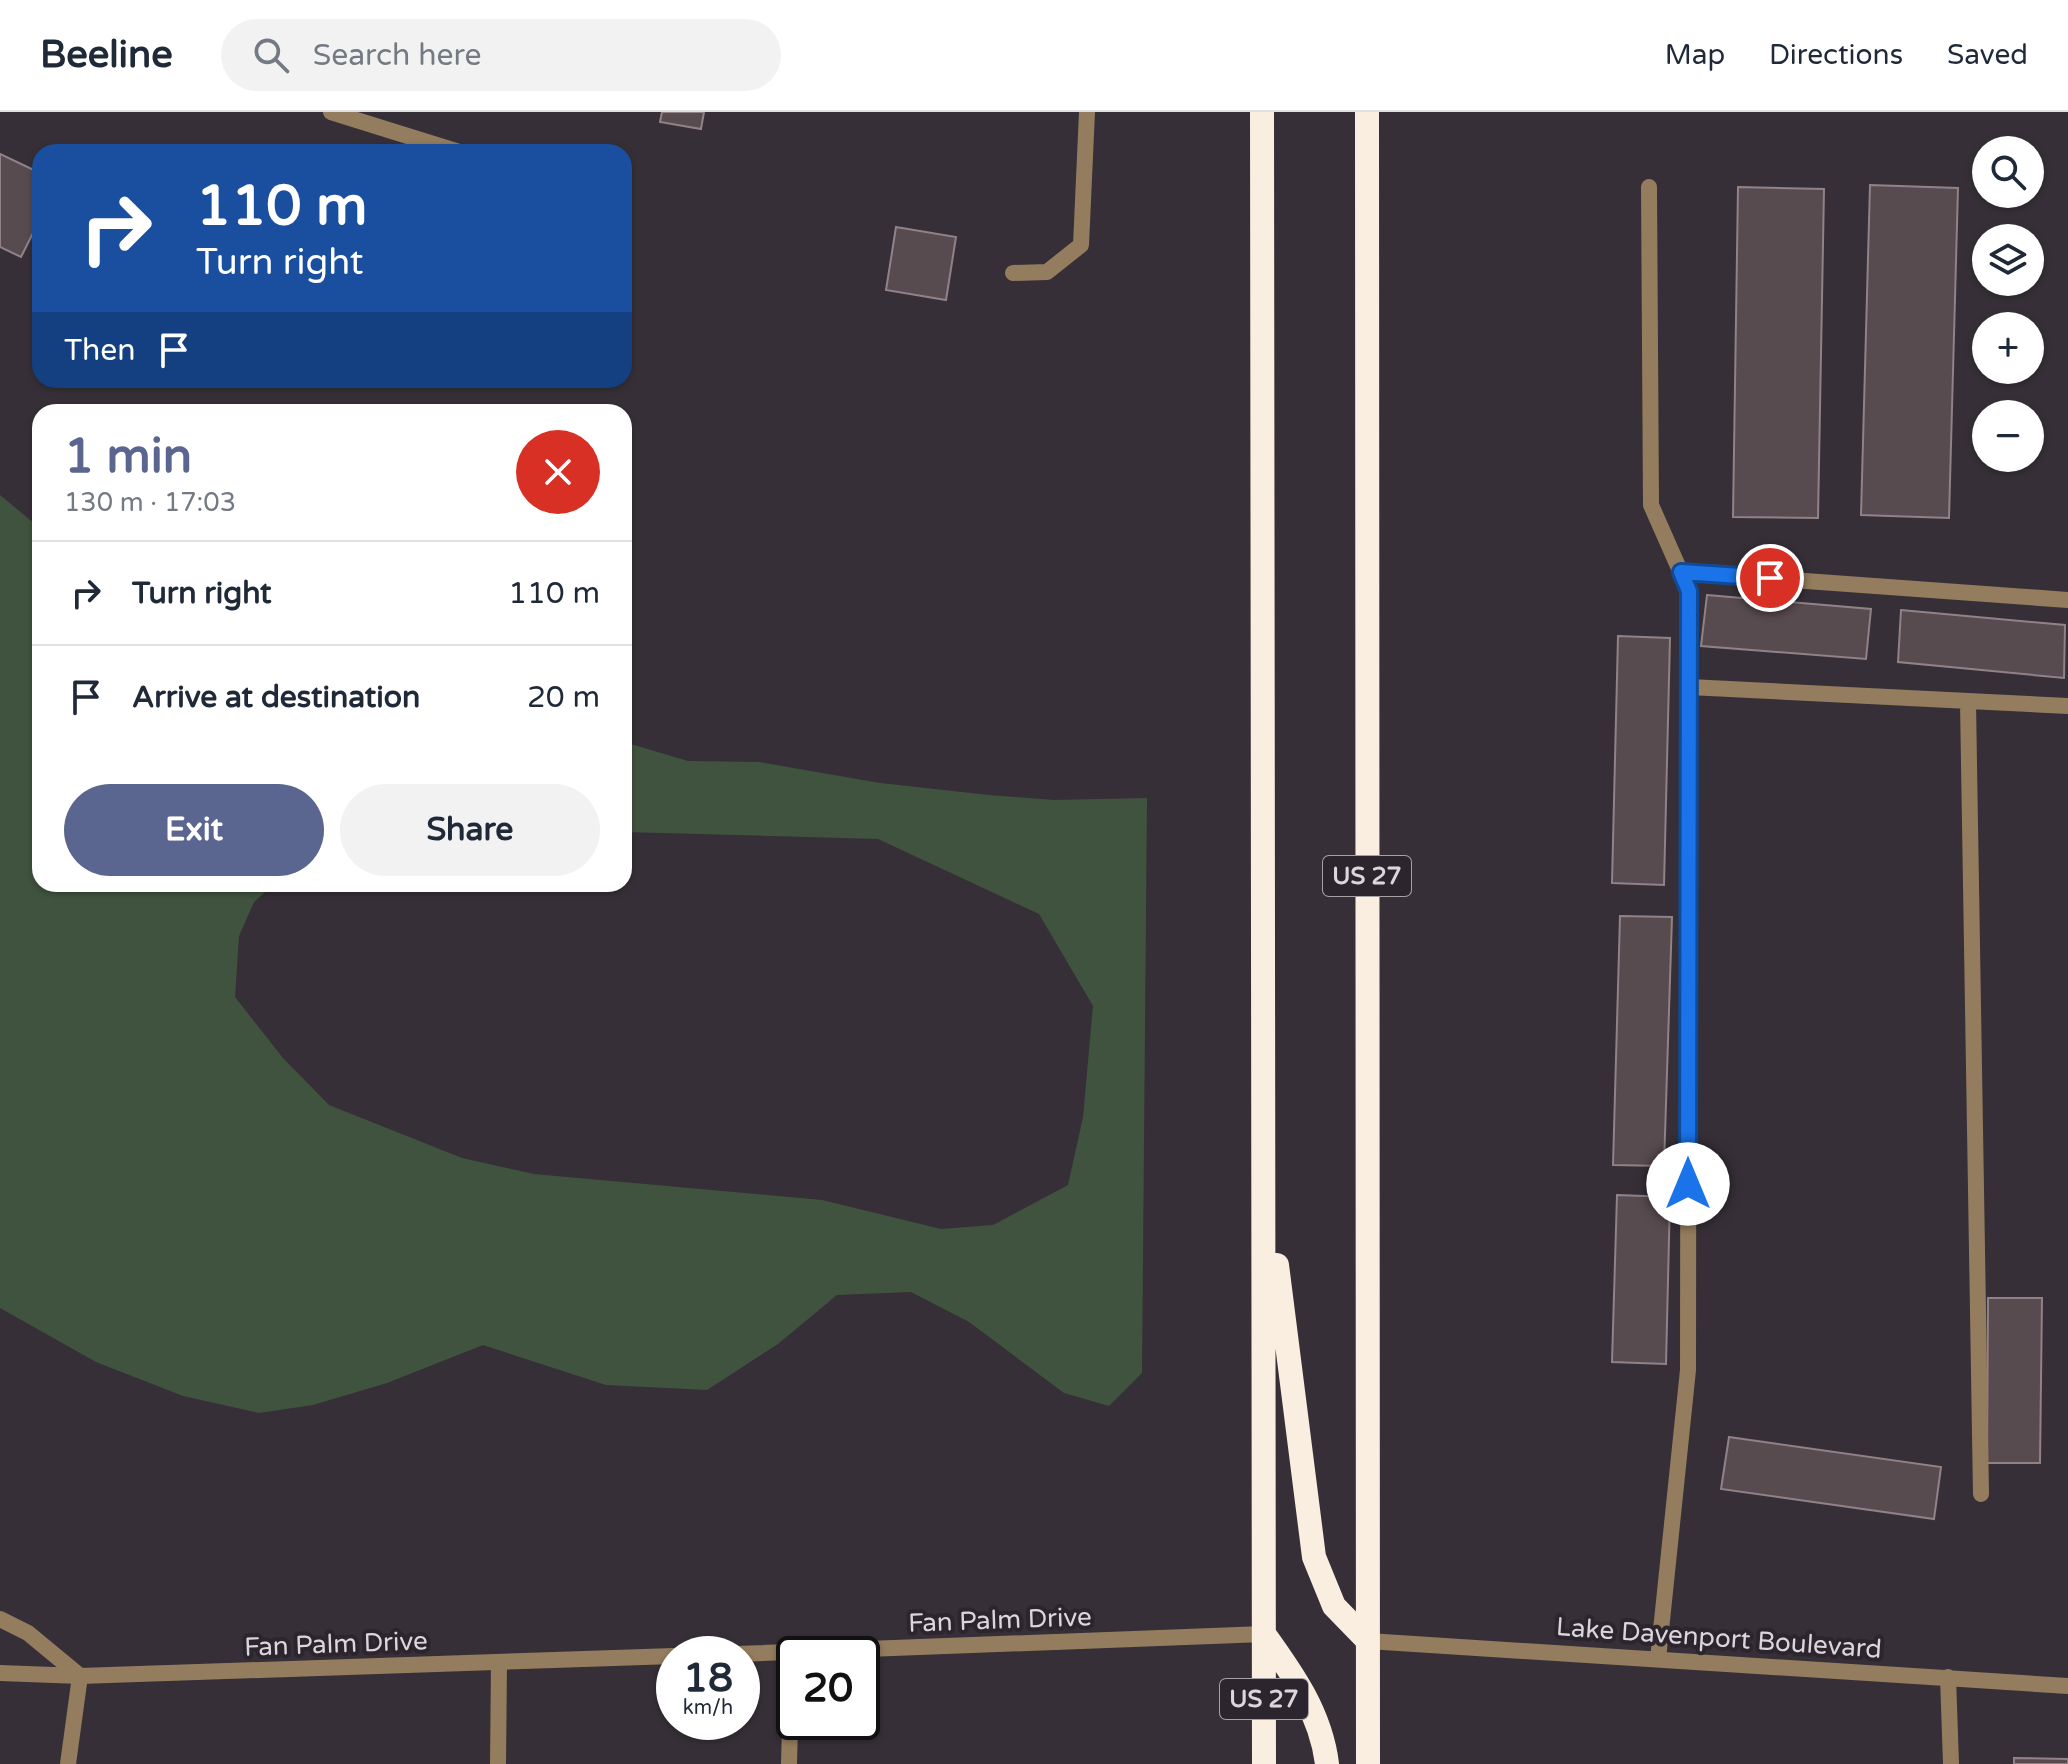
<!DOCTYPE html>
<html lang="en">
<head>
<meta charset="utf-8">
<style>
  :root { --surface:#fff; --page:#f2f2f3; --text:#1f2937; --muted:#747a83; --line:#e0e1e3; --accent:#5b6690 }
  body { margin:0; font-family:"Varela Round",sans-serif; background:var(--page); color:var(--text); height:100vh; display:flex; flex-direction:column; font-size:30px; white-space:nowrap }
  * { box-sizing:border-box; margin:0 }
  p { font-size:26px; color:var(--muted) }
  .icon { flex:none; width:44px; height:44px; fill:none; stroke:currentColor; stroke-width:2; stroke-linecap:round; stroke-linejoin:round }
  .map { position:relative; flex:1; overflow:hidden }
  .panel { position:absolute; left:32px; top:292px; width:600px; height:488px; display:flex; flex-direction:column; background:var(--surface); border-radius:24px; box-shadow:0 2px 6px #0004 }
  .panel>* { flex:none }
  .top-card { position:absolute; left:32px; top:32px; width:600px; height:244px; border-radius:24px; box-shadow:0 2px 6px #0004; background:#1a4fa0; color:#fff; overflow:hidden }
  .controls { position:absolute; left:1972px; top:24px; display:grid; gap:16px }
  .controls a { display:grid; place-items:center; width:72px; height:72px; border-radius:50%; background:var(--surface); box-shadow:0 2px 6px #0004; font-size:40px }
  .speed { position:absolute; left:656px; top:1524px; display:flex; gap:16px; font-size:40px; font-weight:700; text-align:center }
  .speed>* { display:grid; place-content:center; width:104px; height:104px; border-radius:50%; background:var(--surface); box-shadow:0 2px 6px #0004; line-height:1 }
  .speed small { font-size:20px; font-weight:400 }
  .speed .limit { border:4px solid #111; border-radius:12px; background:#fff; color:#111 }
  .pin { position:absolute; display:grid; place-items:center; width:68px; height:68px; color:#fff; margin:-34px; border:4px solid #fff; border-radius:50%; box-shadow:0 2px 8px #0007 }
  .me { position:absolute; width:88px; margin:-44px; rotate:0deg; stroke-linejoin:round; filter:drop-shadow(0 0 6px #0008) }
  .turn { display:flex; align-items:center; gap:28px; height:168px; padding:0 32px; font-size:36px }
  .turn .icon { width:104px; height:104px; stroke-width:2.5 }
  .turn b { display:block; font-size:56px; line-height:68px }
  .then { display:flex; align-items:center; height:76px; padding:0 32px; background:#0003; gap:16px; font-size:30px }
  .round { display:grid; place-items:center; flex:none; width:84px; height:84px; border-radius:42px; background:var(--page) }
  .overview { display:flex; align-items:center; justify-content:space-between; height:136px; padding:0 32px }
  h1 { font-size:48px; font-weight:700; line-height:60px; color:var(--accent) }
  .button { display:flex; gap:16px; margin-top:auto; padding:16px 32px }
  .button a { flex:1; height:92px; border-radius:48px; background:var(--accent); color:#fff; font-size:32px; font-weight:700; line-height:92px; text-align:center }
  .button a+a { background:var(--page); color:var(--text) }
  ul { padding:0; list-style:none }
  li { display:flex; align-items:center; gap:24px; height:104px; padding:0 32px; border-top:2px solid var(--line) }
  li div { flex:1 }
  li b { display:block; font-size:30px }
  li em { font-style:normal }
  header { display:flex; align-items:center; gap:48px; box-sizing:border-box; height:112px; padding:0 40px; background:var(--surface); border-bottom:2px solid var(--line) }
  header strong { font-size:38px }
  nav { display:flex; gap:44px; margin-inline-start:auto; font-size:28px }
  .search { width:560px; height:72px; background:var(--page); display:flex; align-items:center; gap:20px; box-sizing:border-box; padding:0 28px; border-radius:44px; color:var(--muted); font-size:30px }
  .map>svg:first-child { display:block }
  .green { fill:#40533e }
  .building { fill:#584b4f; stroke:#908286; stroke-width:2 }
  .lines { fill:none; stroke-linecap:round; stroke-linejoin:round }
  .lane { stroke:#947d5e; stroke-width:16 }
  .street { stroke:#947d5e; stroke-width:16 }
  .highway { stroke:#f9eedf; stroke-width:24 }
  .route-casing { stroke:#114b97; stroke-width:20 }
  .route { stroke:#1a73e8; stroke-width:14 }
  .labels { text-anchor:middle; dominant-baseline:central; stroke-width:8; stroke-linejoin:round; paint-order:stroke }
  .shield { fill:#2c252d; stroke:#a6a1a7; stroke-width:2 }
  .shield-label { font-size:24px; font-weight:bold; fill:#dbd6db }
  .street-label { font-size:26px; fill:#dbd6db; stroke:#2c252d }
</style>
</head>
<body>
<header>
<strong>Beeline</strong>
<div class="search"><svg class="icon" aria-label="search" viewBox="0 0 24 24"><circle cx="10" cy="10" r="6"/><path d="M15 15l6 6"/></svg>Search here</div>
<nav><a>Map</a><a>Directions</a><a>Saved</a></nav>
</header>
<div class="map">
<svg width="2068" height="1652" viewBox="0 0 2068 1652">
  <rect width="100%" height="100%" fill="#362f37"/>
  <path class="green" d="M0,383l40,33v356h234l-20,18 -15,34 -4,61 48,61 46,47 133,53 72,16 288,26 119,29 52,-4 75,-40 15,-68 10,-111 -54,-92 -161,-75 -254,-7v-90l64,19 71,1 121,21 109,12 65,5 93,-2 -5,575 -33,33 -45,-13 -95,-71 -58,-30 -74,3 -59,49 -71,46 -101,-5 -123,-40 -96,38 -74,22 -54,8 -76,-17 -87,-34 -96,-54z"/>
  <path class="building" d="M662,0h42l-3,17 -41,-7z
    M0,42l40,19v46l-19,38 -21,-10z
    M1870,73l88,3 -9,330 -88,-3z
    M1738,75l86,2 -6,329 -85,-1z
    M896,115l60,10 -10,63 -60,-10z
    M1707,483l164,14 -5,50 -165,-13z
    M1901,498l164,15 -1,53 -166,-16z
    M1618,524l52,2 -6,247 -52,-2z
    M1620,804l52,1 -8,249 -51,-1z
    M1617,1083l53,2 -4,167 -54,-2z
    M1988,1186h54l-2,165h-53z
    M1729,1325l212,30 -7,52 -213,-30z
    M2014,1646l54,1v5h-54z"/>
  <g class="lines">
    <path class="lane" d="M331,0l128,40
      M1649,75l2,318 38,86 -1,779 -30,289
      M1013,161l34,-1 34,-27 6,-133
      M1681,460l387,28
      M1689,575l379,19
      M1968,590l13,792
      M0,1507l28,14 52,43 -12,88
      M498,1652l1,-101
      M789,1652l3,-112"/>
    <path class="street" d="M1368,1529l700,45
      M737,1542l527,-20
      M0,1561l80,3 594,-20
      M1948,1565l3,87"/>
    <path class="highway" d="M1262,0l2,1652
      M1367,0l1,1652
      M1277,1153l37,292 20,49 34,35
      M1264,1522c29,40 57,80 63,130"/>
  </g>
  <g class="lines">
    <g class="route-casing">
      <path id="route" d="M1688,1072l1,-593 -8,-19 89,6"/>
    </g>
    <use href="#route" class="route"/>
  </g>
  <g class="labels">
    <g class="shield">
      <rect x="1323" y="744" width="88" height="40" rx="6"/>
      <rect x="1220" y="1567" width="88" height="40" rx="6"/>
    </g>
    <g class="shield-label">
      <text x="1367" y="764">US 27</text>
      <text x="1264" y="1587">US 27</text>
    </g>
    <g class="street-label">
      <text transform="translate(1000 1508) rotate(-2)">Fan Palm Drive</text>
      <text transform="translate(1719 1526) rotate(4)">Lake Davenport Boulevard</text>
      <text transform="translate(336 1532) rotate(-2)">Fan Palm Drive</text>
    </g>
  </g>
</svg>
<div class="controls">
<a><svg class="icon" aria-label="search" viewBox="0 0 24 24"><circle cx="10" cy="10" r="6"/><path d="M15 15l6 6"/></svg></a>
<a><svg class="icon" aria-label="layers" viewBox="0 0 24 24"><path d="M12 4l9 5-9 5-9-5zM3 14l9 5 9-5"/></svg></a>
<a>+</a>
<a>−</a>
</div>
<div class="speed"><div>18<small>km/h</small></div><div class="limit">20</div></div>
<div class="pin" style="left:1770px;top:466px;background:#d93025"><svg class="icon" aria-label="arrive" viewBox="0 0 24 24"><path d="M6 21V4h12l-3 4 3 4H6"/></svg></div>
<svg class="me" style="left:1688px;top:1072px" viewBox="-20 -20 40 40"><circle r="19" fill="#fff"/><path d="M0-13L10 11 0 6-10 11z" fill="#1a73e8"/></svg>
<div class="top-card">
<div class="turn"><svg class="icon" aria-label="right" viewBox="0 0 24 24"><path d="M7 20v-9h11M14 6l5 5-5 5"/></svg><div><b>110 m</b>Turn right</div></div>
<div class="then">Then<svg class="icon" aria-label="arrive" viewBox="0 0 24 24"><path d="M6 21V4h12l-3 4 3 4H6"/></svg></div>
</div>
<section class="panel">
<div class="overview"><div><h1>1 min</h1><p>130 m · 17:03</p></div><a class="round" style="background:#d93025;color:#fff"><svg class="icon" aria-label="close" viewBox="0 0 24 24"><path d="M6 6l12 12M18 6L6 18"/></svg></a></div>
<ul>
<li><svg class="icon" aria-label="right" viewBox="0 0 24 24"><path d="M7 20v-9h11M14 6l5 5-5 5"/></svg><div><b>Turn right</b></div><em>110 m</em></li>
<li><svg class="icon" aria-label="arrive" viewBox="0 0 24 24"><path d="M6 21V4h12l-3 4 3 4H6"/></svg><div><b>Arrive at destination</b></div><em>20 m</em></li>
</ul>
<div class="button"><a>Exit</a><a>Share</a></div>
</section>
</div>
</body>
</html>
